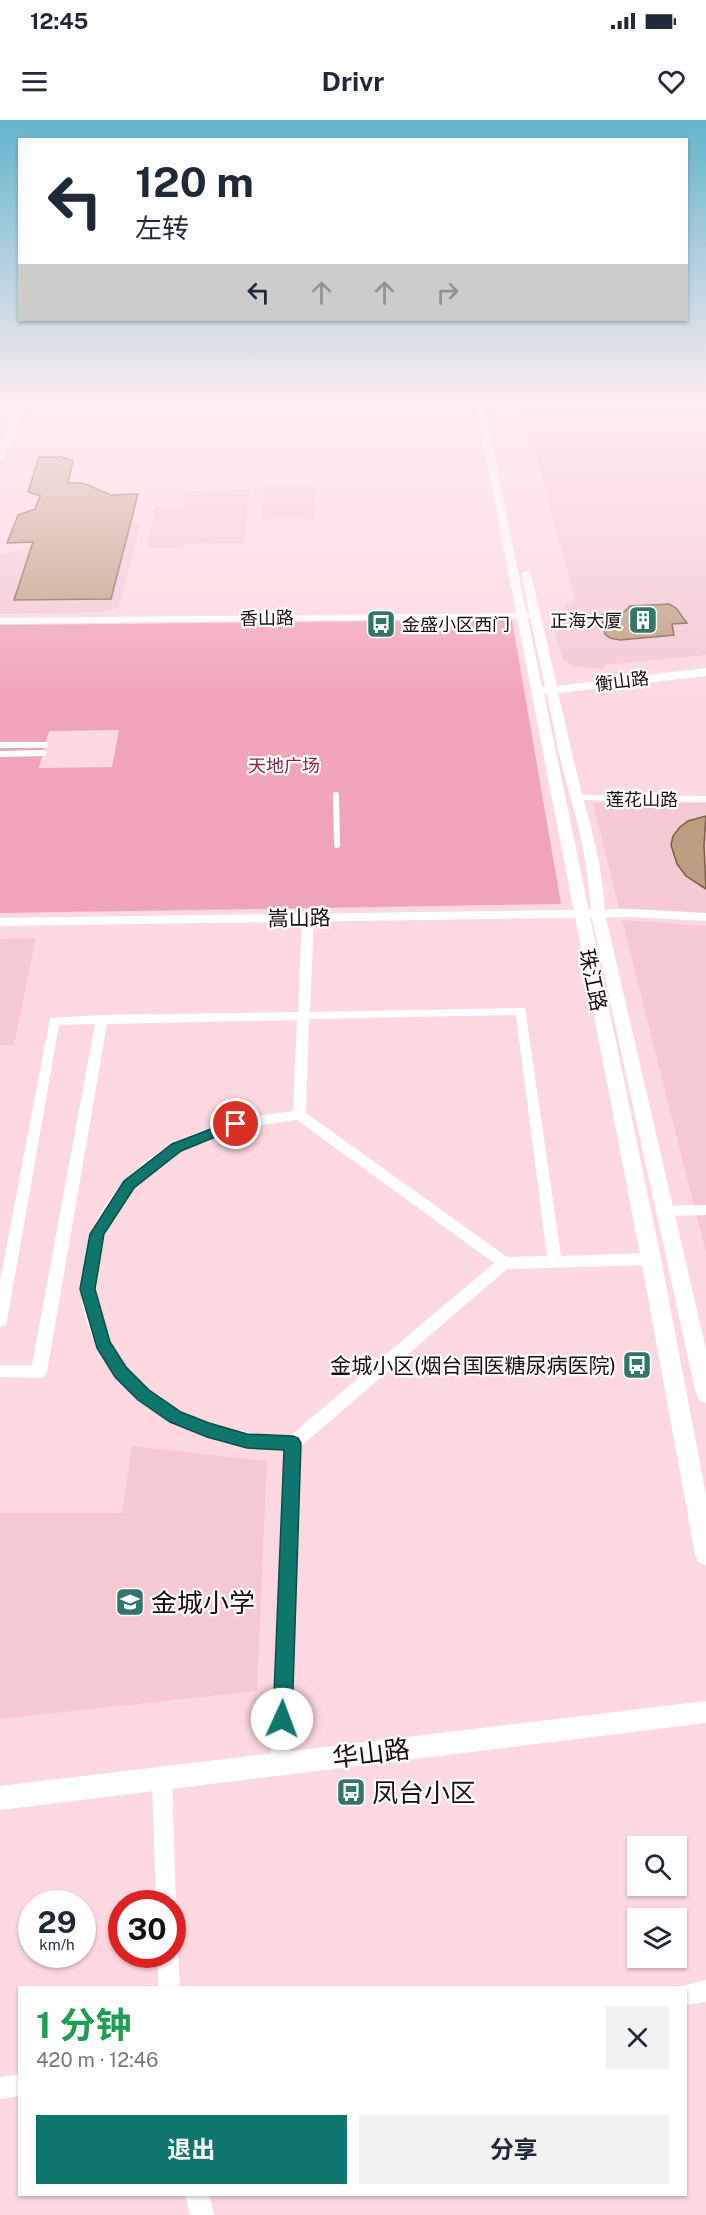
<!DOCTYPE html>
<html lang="zh">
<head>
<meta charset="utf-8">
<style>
  :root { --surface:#fff; --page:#f2f2f3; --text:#1f2937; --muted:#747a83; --accent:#0f766e }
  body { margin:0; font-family:"Public Sans","Noto Sans SC",sans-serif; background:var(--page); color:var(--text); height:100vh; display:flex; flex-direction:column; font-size:22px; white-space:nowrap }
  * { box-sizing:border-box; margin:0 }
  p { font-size:20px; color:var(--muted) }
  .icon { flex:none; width:33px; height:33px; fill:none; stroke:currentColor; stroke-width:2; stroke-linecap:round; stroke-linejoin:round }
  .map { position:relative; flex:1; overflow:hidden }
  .details { position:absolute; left:18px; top:1866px; width:669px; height:210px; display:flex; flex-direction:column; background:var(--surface); border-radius:0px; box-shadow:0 2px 4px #0004 }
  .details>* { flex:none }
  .banner { position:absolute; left:18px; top:18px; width:670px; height:183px; border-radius:0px; box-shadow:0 2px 4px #0004; background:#fff; color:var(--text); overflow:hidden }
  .tools { position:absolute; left:627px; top:1716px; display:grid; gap:12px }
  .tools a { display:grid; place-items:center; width:60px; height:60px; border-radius:0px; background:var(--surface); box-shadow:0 2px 4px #0004; font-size:30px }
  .speed { position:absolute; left:18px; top:1770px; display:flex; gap:12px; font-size:30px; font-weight:700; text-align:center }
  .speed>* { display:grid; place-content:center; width:78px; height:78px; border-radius:50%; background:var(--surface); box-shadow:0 2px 4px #0004; line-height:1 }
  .speed small { font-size:15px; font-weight:400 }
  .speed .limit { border:9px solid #d22; background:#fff; color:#111 }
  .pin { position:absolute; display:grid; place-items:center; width:51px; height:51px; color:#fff; margin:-26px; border:3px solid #fff; border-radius:50%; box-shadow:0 2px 6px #0007 }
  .me { position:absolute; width:66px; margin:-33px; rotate:2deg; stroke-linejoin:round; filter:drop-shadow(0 0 4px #0008) }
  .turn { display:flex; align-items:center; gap:21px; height:126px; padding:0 18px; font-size:27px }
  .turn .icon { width:78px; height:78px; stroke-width:2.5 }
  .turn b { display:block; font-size:42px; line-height:51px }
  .lanes { display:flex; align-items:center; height:57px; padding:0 18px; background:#0003; justify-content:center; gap:30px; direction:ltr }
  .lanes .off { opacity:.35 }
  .round { display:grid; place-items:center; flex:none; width:63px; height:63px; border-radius:0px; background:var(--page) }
  .head { display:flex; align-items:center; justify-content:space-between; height:102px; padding:0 18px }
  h1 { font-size:36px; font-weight:700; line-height:45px; color:#1e9e55 }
  .button { display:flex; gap:12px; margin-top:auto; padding:12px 18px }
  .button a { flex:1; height:69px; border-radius:0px; background:var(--accent); color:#fff; font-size:24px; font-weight:700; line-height:69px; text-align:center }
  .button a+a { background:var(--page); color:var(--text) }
  .status { display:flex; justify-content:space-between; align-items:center; height:42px; padding:0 30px; background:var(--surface); direction:ltr }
  .status svg { height:16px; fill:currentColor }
  header { display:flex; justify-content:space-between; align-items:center; height:78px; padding:0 18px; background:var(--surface); font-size:27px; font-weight:700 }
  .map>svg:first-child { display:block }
  .built { fill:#f5c8d4 }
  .green { fill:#f0a4b9; fill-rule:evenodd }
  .building { fill:#be9d81; stroke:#7c5d43; stroke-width:1.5 }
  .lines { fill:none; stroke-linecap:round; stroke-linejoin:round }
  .pedestrian { stroke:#fff; stroke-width:6 }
  .minor { fill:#fff; fill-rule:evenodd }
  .tertiary { fill:#fff; fill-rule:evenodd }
  .secondary { fill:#fff; fill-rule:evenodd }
  .primary { fill:#fff; fill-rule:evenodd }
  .route { fill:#0f766e; stroke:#0a4d48; stroke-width:1.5 }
  .labels { text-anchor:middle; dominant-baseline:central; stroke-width:4.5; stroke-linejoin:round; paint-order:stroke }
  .far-street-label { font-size:18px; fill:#1c0d11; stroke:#fff }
  .far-poi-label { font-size:18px; fill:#1c0d11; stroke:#fff; text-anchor:end }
  .far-park-label { font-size:18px; fill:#89234b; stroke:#fff }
  .street-label { font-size:21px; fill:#1c0d11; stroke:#fff }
  .poi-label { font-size:21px; fill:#1c0d11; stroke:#fff; text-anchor:end }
  .near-poi-label { font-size:26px; fill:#1c0d11; stroke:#fff; text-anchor:start }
  .near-street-label { font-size:26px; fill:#1c0d11; stroke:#fff }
</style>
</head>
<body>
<div class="status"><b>12:45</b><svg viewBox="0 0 49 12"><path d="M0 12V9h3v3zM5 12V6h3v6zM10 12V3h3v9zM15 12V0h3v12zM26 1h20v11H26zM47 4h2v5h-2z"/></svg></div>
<header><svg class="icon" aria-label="menu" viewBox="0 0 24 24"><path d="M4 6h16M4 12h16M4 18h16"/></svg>Drivr<svg class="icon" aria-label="heart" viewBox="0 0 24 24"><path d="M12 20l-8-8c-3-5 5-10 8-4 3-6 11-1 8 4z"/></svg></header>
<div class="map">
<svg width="706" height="2095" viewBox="0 0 706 2095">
  <rect width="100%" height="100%" fill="#fed8e1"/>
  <path class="built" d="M522,285l184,2v248l-101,10 -1,4 -27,-2 -14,-7 -12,-40 12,-3 2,-12 10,-5z
    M315,366v33h-53l2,-32z
    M249,370l-4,53 -61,1 -1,4h-36l8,-42h29l3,-15z
    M116,403h25l-22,84 -16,5 -103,2v-59z
    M593,683h113v110l-87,-5z
    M622,800l84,6v327z
    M36,818l-22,107h-14v-106z
    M132,1326l135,15 -10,230 -257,28v-206h122z"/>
  <path class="green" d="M512,500l49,284 -561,9v-288zM119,610l-7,37 -73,1 10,-37z"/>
  <path class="building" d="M39,337h22l12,4 -5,22h15l28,12 27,-1 -27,105 -97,1 19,-58 -26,1 11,-28 17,-6 5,-13 -12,-4z
    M669,484l7,4 11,15 -15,1 2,11 -54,5 -10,-2 -5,-4 -4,-19 22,-2 7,-7z
    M706,696l-2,30 2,43 -20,-13 -9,-12 -6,-19 2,-9 7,-9 8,-6z"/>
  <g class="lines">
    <path class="pedestrian" d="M0,625h45
      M0,634l43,-1
      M336,675l1,50"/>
    <path class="minor" d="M579,675l127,1v6l-131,-2v-4z
      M308,795l6,3 -4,94 215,-4 36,248 90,-3 5,2 2,4 -2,4 -5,2 -144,4 -206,177 -11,319 -3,7 -7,3 -7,-3 -3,-7 15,-315c-47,-3 -95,-12 -133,-40 -38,-27 -69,-74 -71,-122 -1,-9 3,-18 4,-27 2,-9 2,-18 5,-26 15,-38 46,-71 81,-90 37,-22 80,-28 122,-34l4,-91 -190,4 -60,348 -3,5 -5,1 -39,-1v-12h32l63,-341 -36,1 -52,296 -2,4 -5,2v-46l50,-263 52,-3 196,-3 4,-94zM516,895l31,241 -40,1 -201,-144 3,-94zM297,1000l197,143 -204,173c-38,-2 -77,-6 -110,-25 -113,-63 -111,-200 3,-261 35,-19 75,-25 114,-30z
      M706,1085v10l-39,1 -5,-1 -2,-4 2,-4 5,-1z
      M162,1649l7,3 3,7 4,125 -4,8v-8h-16l-4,-125 3,-7z
      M172,1825l3,2 3,7 2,34h-22v-34h14z
      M706,1860v22l-20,3v-17l-8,-1z
      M20,1954v22l-20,3v-22z
      M185,2074h24l5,21h-24z"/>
    <path class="tertiary" d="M538,493l1,2 -5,3 -534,6v-6z
      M632,789l74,4v8l-74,-4 -632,9v-8z
      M706,1581v22l-706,87v-24z"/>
    <path class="secondary" d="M476,285h8l58,282h3l-24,-113 5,-3 5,3 26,112 149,-18v8l-148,17c7,28 13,57 20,85 12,46 25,88 27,136l101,435v54l-7,-3 -3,-6 -105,-480c-2,-46 -12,-89 -25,-133 -8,-28 -13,-58 -19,-87h-3l117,565 45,236v70l-8,-3 -3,-8 -54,-295z"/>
    <path class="primary" d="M18,285h10l-23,52 -5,3v-15z"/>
  </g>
  <linearGradient id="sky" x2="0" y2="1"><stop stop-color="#62b4cc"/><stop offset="0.49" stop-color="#ffedf2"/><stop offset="1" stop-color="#ffedf2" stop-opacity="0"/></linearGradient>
  <rect width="706" height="578" fill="url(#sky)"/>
  <path class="route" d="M236,999l6,5 -2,3 -59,24 -47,37 -30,46 -9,55 15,53 16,25 23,23 32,22 28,11 38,11 46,2 5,2 3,5 -9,276 -3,6 -7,3 -7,-3 -2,-6 11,-269 -37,-2 -40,-11 -37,-15 -32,-22 -23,-23 -18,-29 -17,-59 10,-55 34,-53 48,-37z"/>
  <defs>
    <g id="building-square" transform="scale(1.5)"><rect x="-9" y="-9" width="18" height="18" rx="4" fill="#30766b" stroke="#fff"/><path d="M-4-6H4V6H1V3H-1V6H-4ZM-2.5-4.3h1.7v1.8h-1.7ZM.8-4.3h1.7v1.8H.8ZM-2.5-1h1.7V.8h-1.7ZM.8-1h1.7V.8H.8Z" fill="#fff"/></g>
    <g id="bus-square" transform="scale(1.5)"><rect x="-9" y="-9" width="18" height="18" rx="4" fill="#30766b" stroke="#fff"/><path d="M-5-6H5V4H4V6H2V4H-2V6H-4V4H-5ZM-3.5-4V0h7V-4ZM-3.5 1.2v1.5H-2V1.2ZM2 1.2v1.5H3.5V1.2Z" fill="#fff"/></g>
    <g id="school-square" transform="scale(1.5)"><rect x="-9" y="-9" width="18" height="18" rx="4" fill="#30766b" stroke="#fff"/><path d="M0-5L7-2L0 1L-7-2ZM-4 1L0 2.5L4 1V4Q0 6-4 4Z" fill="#fff"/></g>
  </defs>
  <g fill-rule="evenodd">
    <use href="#building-square" x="643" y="500"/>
    <use href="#bus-square" x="381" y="504"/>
    <use href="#bus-square" x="637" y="1245"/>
    <use href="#school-square" x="130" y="1482"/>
    <use href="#bus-square" x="351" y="1672"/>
  </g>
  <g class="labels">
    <g class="far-street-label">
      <text transform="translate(267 498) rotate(-1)">香山路</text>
      <text transform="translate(622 561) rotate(-7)">衡山路</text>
      <text x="642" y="679">莲花山路</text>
    </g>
    <g class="far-poi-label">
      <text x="622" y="500">正海大厦</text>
      <text x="402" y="504" text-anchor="start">金盛小区西门</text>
    </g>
    <g class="far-park-label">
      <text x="284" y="645">天地广场</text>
    </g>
    <g class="street-label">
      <text transform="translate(299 798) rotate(-1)">嵩山路</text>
      <text transform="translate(593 860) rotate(78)">珠江路</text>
    </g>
    <g class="poi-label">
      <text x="616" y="1245">金城小区(烟台国医糖尿病医院)</text>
    </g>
    <g class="near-poi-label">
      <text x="151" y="1482">金城小学</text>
      <text x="372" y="1672">凤台小区</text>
    </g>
    <g class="near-street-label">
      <text transform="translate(371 1633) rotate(-7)">华山路</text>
    </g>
  </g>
</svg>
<div class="tools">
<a><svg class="icon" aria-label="search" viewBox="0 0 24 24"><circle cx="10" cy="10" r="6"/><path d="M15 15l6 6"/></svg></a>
<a><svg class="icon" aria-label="layers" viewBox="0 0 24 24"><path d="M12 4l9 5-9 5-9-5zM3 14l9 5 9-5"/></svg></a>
</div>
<div class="speed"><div>29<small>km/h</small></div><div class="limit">30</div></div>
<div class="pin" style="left:236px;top:1004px;background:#d93025"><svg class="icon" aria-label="arrive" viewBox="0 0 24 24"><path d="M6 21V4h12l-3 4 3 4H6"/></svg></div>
<svg class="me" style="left:282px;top:1599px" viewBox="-20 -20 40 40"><circle r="19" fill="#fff"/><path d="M0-13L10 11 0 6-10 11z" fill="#0f766e"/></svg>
<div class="banner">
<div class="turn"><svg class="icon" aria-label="left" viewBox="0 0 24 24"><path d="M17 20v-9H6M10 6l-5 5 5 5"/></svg><div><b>120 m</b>左转</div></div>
<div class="lanes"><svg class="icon" aria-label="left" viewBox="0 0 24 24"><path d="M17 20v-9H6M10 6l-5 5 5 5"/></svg><svg class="icon off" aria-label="ahead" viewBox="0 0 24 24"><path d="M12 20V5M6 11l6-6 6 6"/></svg><svg class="icon off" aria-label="ahead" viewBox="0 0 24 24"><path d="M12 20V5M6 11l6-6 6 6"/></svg><svg class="icon off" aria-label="right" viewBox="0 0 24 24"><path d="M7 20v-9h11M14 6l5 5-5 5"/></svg></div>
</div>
<section class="details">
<div class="head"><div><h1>1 分钟</h1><p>420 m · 12:46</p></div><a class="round"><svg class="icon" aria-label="close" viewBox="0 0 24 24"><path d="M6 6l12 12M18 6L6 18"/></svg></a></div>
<div class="button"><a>退出</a><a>分享</a></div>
</section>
</div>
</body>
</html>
